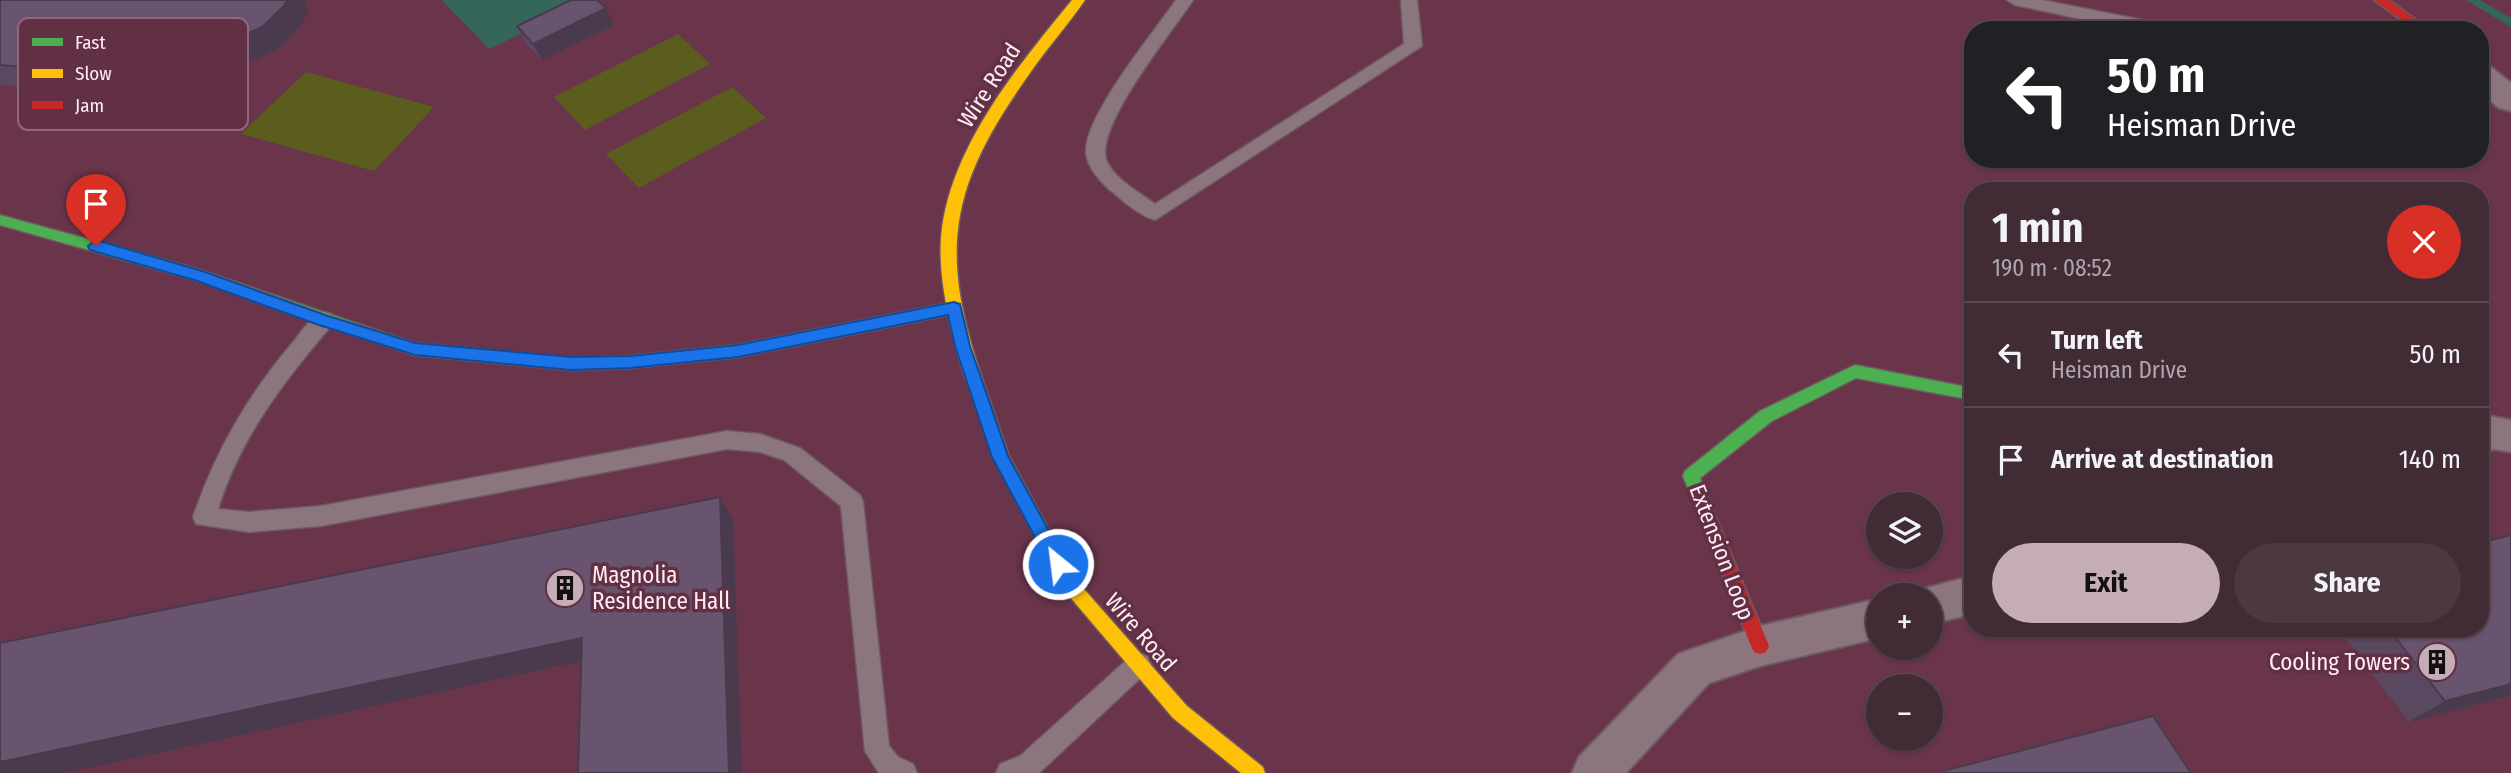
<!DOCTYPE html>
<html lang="en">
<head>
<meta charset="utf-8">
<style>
  :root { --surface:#412c35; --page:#4c3841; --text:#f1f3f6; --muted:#aea7ad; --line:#5a4850; --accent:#c4adb6 }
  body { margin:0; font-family:"Fira Sans Condensed",sans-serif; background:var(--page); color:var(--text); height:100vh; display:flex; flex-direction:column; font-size:26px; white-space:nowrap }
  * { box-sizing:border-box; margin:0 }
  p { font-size:23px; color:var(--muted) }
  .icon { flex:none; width:38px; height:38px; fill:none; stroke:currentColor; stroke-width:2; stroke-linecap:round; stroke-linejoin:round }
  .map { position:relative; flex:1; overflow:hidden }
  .details { position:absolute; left:1964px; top:182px; width:525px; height:455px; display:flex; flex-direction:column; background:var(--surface); border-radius:28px; box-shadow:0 2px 5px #0004,0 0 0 2px var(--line) }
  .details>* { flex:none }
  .guide { position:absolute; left:1964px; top:21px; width:525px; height:147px; border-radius:28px; box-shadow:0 2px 5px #0004,0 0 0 2px var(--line); background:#202124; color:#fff; overflow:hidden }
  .tools { position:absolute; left:1866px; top:492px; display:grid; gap:14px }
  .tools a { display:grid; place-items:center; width:77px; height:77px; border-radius:50%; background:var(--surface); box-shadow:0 2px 5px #0004,0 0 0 2px var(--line); font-size:35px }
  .pin { position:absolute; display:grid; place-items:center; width:60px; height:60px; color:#fff; margin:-72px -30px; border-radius:50% 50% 50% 0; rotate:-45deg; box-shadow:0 0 7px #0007 }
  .pin .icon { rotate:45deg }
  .me { position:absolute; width:77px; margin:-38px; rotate:331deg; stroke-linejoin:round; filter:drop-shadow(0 0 5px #0008) }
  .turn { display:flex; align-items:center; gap:24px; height:147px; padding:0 28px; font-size:32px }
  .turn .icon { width:91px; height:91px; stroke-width:2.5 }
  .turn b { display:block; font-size:49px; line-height:60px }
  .round { display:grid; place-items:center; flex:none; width:74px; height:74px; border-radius:37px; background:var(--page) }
  .head { display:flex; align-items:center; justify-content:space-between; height:119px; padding:0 28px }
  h1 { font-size:42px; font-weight:700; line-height:52px }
  .cta { display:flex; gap:14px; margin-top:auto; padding:14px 28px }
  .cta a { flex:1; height:80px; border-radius:42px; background:var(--accent); color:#111; font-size:28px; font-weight:700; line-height:80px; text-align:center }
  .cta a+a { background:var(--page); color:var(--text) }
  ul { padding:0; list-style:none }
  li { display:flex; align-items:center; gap:21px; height:105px; padding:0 28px; border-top:2px solid var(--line) }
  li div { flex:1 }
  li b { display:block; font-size:26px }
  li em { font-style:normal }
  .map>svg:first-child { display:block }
  .built { fill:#6a354b; fill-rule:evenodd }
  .green { fill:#5a5d1e }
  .water { fill:#34665a }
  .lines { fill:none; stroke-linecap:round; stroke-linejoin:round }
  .stream { fill:#34665a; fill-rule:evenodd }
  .lane-casing { stroke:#6e5862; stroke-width:3 }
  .street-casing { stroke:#6e5862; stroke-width:4 }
  .fast-casing { stroke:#6e5862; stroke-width:3 }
  .slow-casing { stroke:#6e5862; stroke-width:3 }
  .jam-casing { stroke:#6e5862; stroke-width:3 }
  .lane { fill:#8c767e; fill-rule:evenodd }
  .street { fill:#8c767e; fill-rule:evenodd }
  .fast { fill:#4caf50; fill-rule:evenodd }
  .slow { fill:#ffc107; fill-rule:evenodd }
  .jam { fill:#c62828; fill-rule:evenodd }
  .wall { fill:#59485f }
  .shaded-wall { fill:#493b4d }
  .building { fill:#68546e; stroke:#493b4d; stroke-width:2 }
  .route { fill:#1a73e8; stroke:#114b97; stroke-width:2 }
  .labels { text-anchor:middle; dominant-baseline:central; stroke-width:7; stroke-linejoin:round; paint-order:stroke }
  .street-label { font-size:23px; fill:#ffebf2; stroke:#623045 }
  .poi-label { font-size:23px; fill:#ffebf2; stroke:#623045; text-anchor:start }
  .key { fill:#623045; stroke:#916879; stroke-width:2 }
  .key-label { font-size:19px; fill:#ffebf2 }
</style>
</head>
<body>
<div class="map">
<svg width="2511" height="773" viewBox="0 0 2511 773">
  <rect width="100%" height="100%" fill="#573b47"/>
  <path class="built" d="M0,0h2511v773h-2511zM1972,30h508v129h-508zM1972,191h508v437h-508zM1878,504h52v52h-52zM1878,595h52v53h-52zM1878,686h52v52h-52z"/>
  <path class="green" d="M678,34l32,30 -125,66 -31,-33z
    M306,72l128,35 -60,64 -133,-37z
    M732,87l34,31 -127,70 -33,-34z"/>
  <path class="water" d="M442,0h149l-102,49z"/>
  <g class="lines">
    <path class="stream" d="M2466,0h14l31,18v9z"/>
    <g class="lane-casing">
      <path id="lane" d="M1176,0h17c-19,30 -101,128 -86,162 9,18 32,30 48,42l249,-160 -3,-44h16l5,46 -267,174c-14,-4 -29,-16 -40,-26 -13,-10 -29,-27 -29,-43 0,-37 68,-119 90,-151z
        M2007,0h35l120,24 8,6h-37l-118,-25z
        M324,312l7,2 3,6 -3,6c-48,56 -91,112 -113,183l31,3 72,-6 406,-75 33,3 40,14 60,47 3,7 26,244 9,11 15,7 4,9h-38l-14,-22 -24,-245 -57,-46 -24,-8 -33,-3 -406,77 -72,6 -53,-8 -3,-7c23,-67 55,-122 101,-176 8,-10 17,-25 30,-29z
        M1139,653l8,3 4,8 -4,8 -108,101h-43l4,-9 20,-8 111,-100z"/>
    </g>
    <g class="street-casing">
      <path id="street" d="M2480,64l11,3 20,16v28l-12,-3 -19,-16z
        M2489,416l22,4v32l-17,-3 -14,5v-35z
        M1972,576v38l-42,10v-29h-17l2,-4z
        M1878,599v39l-118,28 -51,17 -83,90h-54l7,-16 99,-103 82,-28z"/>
    </g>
    <g class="fast-casing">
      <path id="fast" d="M0,215l197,54 217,74 157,15 59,-2 108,-11 216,-43 8,6 -8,6 -216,43 -108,11 -59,2 -157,-15 -219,-75 -195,-55z
        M1855,365l117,23v12l-116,-22 -84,43 -72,57 5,13 -2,5 -6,2 -6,-2 -8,-20 2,-5 75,-60z"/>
    </g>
    <g class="slow-casing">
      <path id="slow" d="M1072,0h13c-17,25 -38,48 -55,73 -82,115 -92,178 -46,311l-2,4h-12c-9,-18 -14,-41 -19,-61 -8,-34 -14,-71 -8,-106 15,-84 77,-157 129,-221z
        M1054,548l6,3 16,29 111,126 76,61 2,6h-24l-68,-55 -109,-128 -19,-34 3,-5z"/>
    </g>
    <g class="jam-casing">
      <path id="jam" d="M2374,0h15l41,30h-15z
        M976,378l6,2 2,4 25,72 51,95 3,5 -3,5 -6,3 -6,-3 -55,-104 -25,-73 2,-4z
        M1697,484l6,2 2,5 64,155 -3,6 -6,2 -6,-2 -3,-6 -62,-155 2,-5z"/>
    </g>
    <use href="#lane" class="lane"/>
    <use href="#street" class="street"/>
    <use href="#fast" class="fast"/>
    <use href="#slow" class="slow"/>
    <use href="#jam" class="jam"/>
  </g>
  <path class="wall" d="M0,0l308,13 -9,15 -21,21 -30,14 -30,10 -30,4 -20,24 -168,-16z
    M614,25l-72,35 -17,-17 -8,-17z
    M2337,628h143l31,68 -102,26z"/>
  <path class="shaded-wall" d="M287,0h18l3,13 -9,15 -21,21 -30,14 -30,10 -30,4 -20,24 -18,-22 21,-24z
    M606,8l8,17 -72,35 -9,-16z
    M720,497l13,22 9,254h-13z
    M582,638l18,19 -534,116h-66v-11z
    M2511,684v12l-102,26 36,-21z"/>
  <path class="building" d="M0,0h287l-3,6 -22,21 -31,14 -30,10 -30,4 -21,24 -150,-14z
    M571,0h26l9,8 -73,36 -16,-18z
    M720,497l9,276h-151l4,-135 -582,124v-119z
    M2511,535v149l-66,17 -57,-73h92v-85z
    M2153,716l38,57h-247l-1,-2z"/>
  <path class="route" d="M96,240l106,31 126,45 87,27 156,14 59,-1 108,-11 216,-43 6,2 10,42 38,110 59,108 -3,5 -6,2 -6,-2 -60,-112 -37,-111 -7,-31 -210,42 -108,11 -59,2 -156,-15 -96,-30 -125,-45 -104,-30 -2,-4z"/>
  <defs>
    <g id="building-disc" transform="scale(2.0125)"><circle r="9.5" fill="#c4adb6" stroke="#623045"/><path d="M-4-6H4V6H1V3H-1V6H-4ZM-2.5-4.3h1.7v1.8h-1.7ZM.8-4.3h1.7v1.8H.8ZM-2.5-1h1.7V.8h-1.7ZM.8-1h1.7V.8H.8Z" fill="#111"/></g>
  </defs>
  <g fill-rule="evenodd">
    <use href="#building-disc" x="565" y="588"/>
    <use href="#building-disc" x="2437" y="662"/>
  </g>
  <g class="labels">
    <g class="street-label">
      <text transform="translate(989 85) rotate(-57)">Wire Road</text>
      <text transform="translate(1722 552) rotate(69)">Extension Loop</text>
      <text transform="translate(1141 632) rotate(49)">Wire Road</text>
    </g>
    <g class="poi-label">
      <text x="592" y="575">Magnolia<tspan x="592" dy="26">Residence Hall</tspan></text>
      <text x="2410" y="662" text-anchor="end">Cooling Towers</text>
    </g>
  </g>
  <rect x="18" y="18" width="230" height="112" rx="10" class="key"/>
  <rect x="32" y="38" width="31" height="8" fill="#4caf50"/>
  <rect x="32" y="69" width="31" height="9" fill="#ffc107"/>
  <rect x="32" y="101" width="31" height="8" fill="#c62828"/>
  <g class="key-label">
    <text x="75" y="49">Fast</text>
    <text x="75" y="80">Slow</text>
    <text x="75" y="112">Jam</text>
  </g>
</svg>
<div class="tools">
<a><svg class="icon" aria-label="layers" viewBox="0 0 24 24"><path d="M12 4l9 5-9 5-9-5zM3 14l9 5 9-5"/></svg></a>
<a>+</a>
<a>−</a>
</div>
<div class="pin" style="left:96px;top:246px;background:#d93025"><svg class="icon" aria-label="arrive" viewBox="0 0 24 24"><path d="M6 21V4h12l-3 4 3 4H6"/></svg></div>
<svg class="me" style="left:1058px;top:564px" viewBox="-20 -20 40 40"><circle r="17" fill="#1a73e8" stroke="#fff" stroke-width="3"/><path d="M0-11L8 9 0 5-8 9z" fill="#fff"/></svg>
<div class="guide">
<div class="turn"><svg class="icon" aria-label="left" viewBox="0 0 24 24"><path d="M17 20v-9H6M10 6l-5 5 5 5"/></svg><div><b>50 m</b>Heisman Drive</div></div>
</div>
<section class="details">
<div class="head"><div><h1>1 min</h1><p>190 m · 08:52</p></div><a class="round" style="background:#d93025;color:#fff"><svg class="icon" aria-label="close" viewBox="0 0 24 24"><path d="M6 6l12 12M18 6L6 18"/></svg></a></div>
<ul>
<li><svg class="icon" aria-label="left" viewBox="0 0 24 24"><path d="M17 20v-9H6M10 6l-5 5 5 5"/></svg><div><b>Turn left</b><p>Heisman Drive</p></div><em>50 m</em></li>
<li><svg class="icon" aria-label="arrive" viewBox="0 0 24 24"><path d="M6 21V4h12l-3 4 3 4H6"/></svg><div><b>Arrive at destination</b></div><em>140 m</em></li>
</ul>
<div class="cta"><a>Exit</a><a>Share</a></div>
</section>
</div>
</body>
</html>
